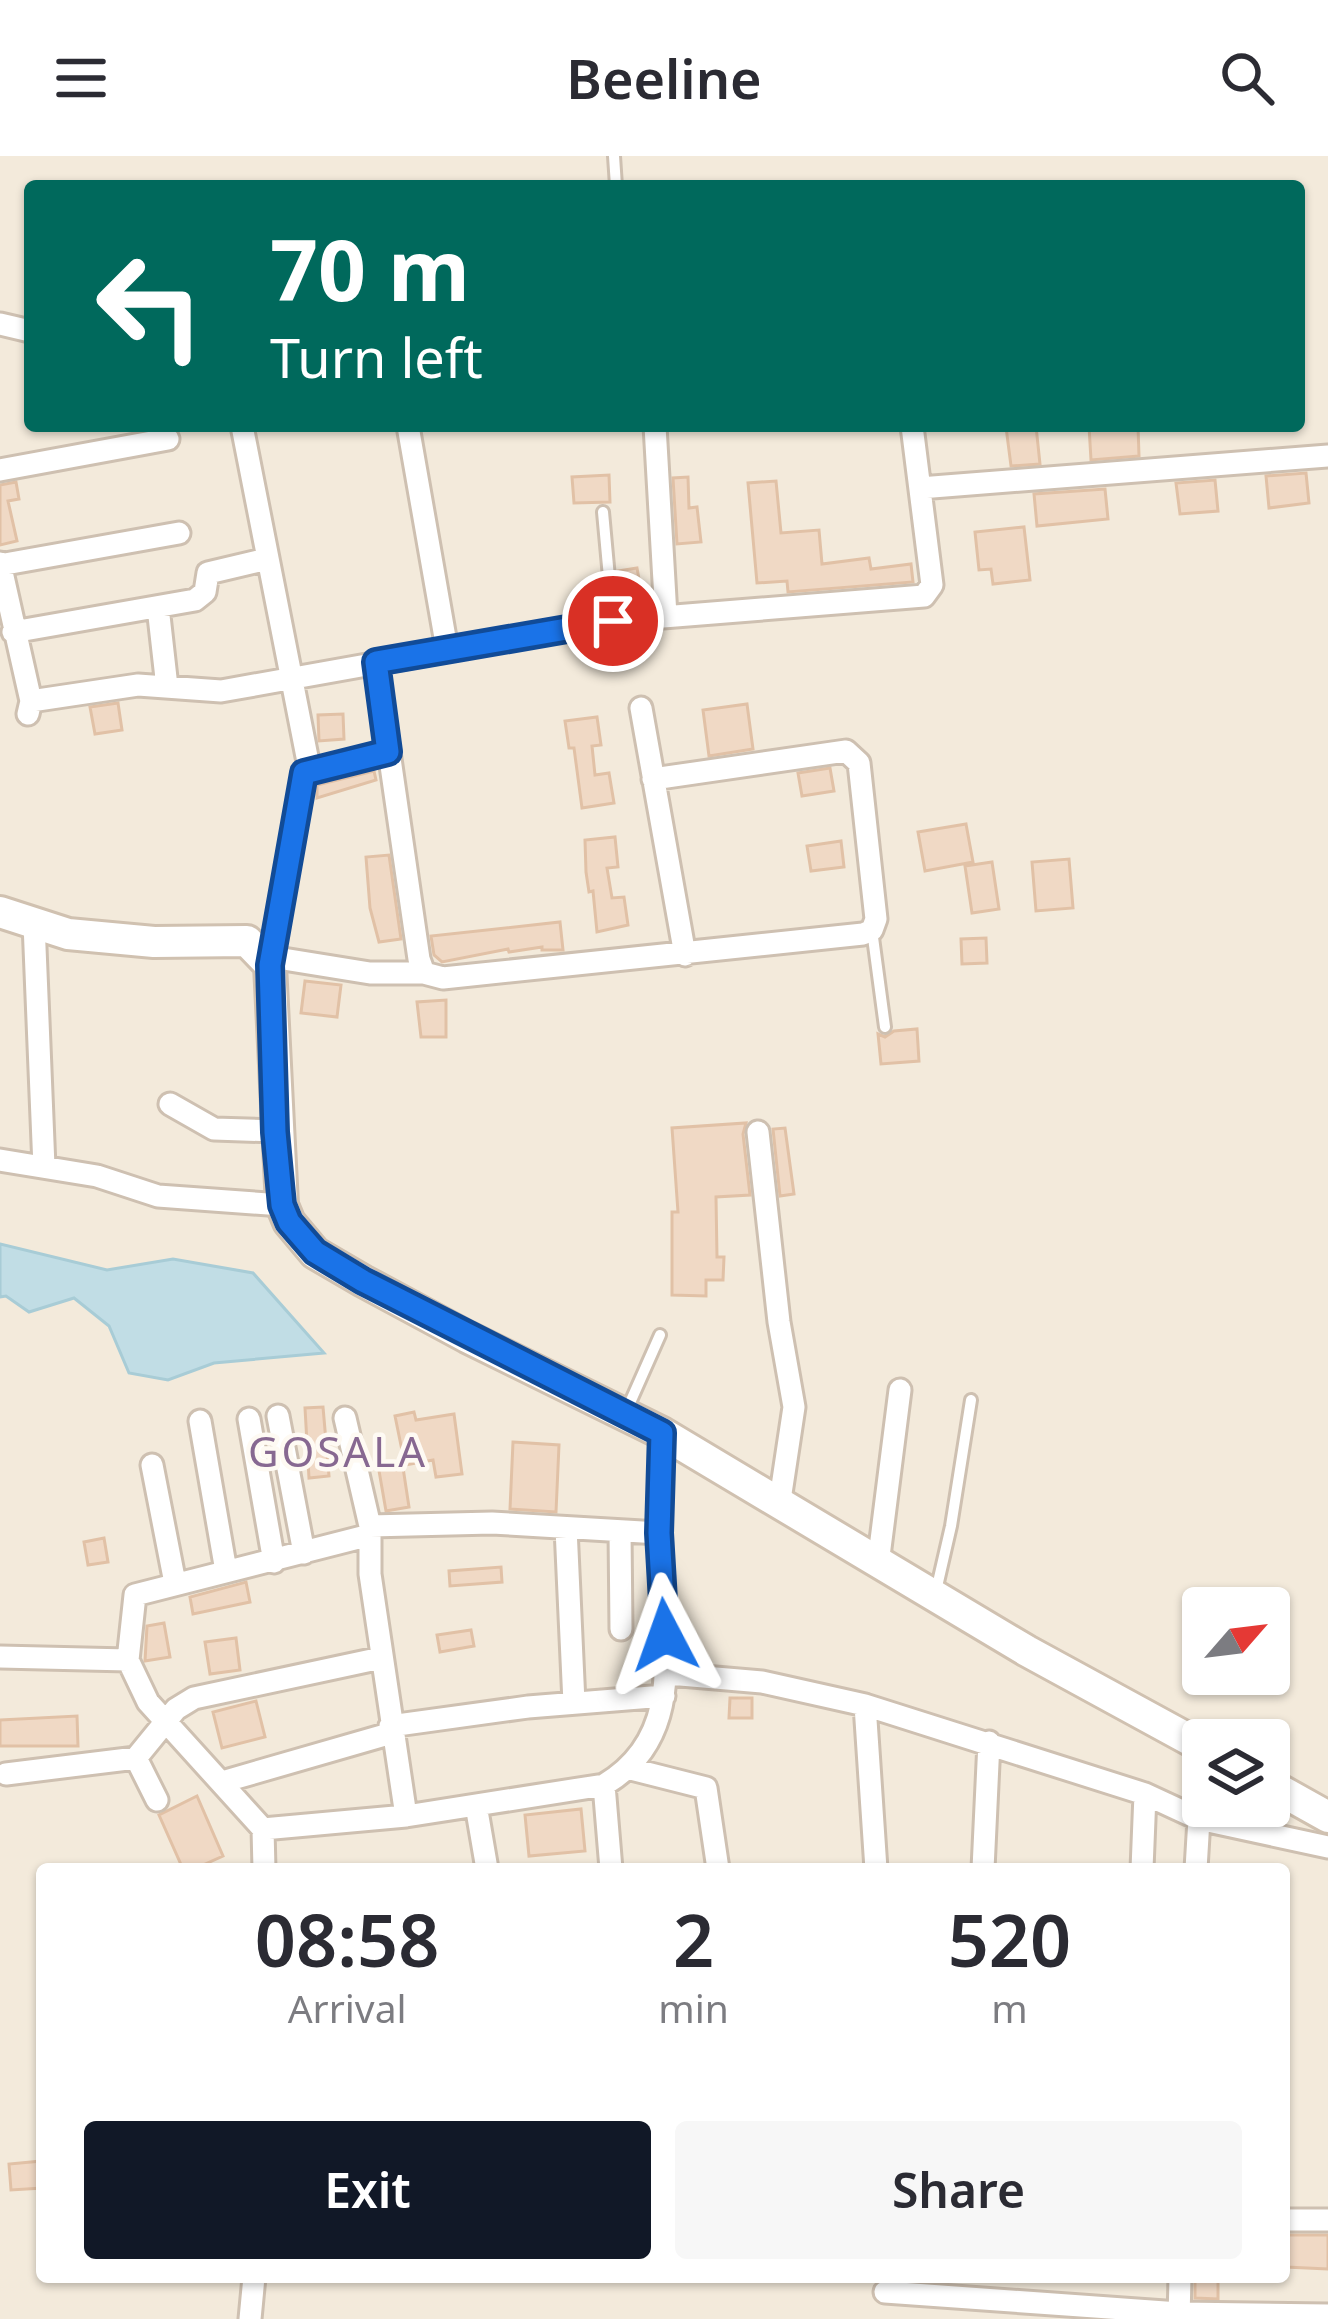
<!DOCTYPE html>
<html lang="en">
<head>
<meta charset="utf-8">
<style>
  :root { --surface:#fff; --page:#f7f7f7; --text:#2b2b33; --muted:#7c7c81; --accent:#111827 }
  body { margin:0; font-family:"Noto Sans",sans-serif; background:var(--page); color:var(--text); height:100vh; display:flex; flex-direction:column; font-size:45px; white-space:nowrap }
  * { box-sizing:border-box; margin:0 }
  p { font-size:39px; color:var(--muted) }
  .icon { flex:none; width:66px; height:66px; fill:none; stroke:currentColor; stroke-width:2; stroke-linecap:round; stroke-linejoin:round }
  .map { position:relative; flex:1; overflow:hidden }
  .drawer { position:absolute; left:36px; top:1707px; width:1254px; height:420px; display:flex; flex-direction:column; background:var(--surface); border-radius:12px; box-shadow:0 3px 9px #0004 }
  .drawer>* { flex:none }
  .banner { position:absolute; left:24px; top:24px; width:1281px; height:252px; border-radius:12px; box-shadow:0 3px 9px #0004; background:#00695c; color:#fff; overflow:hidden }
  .needle { width:78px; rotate:62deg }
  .fabs { position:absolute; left:1182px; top:1431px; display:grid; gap:24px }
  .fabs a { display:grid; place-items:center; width:108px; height:108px; border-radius:12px; background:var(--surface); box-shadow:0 3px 9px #0004; font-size:60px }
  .pin { position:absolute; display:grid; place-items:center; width:102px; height:102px; color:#fff; margin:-51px; border:6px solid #fff; border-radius:50%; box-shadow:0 3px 12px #0007 }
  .me { position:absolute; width:132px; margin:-66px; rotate:356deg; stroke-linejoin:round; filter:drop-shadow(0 0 9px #0008) }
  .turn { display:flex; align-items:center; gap:42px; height:252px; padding:0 48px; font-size:54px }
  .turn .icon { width:156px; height:156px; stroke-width:2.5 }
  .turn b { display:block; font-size:84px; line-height:102px }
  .eta { display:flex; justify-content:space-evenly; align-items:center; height:204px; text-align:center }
  .eta b { font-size:72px; font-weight:600; line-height:84px }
  .button { display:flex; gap:24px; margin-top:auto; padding:24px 48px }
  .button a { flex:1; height:138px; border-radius:12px; background:var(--accent); color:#fff; font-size:48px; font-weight:600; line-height:138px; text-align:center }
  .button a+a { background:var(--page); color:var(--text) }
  header { display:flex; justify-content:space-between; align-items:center; height:156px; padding:0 48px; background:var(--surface); font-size:54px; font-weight:600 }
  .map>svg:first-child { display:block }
  .residential { fill:#f3eadb; fill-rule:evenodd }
  .water { fill:#c1dde5; stroke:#a8ccd6; stroke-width:3 }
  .building { fill:#f0d9c5; stroke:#e1c1a6; stroke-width:3 }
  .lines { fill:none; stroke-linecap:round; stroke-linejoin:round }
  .lane-casing { stroke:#cec0b1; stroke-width:16 }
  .street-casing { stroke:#cec0b1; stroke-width:27 }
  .secondary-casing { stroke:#d0c1b0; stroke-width:36 }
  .lane { stroke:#fff; stroke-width:10 }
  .street { stroke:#fff; stroke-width:21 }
  .secondary { stroke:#fff; stroke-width:30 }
  .route-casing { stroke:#114b97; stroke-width:30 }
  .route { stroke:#1a73e8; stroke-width:21 }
  .labels { text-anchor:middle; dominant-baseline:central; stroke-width:9; stroke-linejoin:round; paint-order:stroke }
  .quarter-label { font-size:42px; letter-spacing:3px; fill:#876891; stroke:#fefaf3 }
</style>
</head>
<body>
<header><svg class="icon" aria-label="menu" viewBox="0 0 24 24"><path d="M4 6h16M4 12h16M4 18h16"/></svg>Beeline<svg class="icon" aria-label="search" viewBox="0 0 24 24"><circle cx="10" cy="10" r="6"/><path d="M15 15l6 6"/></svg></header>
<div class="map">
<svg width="1328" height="2163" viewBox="0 0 1328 2163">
  <rect width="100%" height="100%" fill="#fcf7ec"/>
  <path class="residential" d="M0,0h1328v2163h-1328zM30,30h1269v240h-1269zM1203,1452h66v66h-66zM1203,1584h66v66h-66zM42,1713h1242v408h-1242z"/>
  <path class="water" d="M0,1088l107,26 66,-11 80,14 71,80 -110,10 -46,17 -39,-7 -20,-47 -35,-28 -45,14 -23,-16 -6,1z"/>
  <path class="building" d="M1015,270h21l4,38 -29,2 -5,-39z
    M1089,270h49l1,30 -48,4z
    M1306,317l3,30 -40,5 -3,-32z
    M609,319l1,27 -36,1 -2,-26z
    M688,321l1,31 8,-1 4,35 -24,2 -4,-66z
    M1215,324l3,31 -38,3 -4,-31z
    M776,325l5,52 38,-3 3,34 47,-6 2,11 40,-5 2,18 -125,10 -1,-11 -30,2 -9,-100z
    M16,326l3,17 -11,2 9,40 -17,4v-60z
    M1105,333l3,30 -71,7 -3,-32z
    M1024,371l6,53 -37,4 -2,-15 -12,1 -4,-38z
    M637,412l6,33 -22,3 -3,-33z
    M118,547l4,27 -27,4 -5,-27z
    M747,548l6,45 -44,7 -6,-46z
    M343,558l1,25 -25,2 -1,-26z
    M597,561l4,28 -9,1 3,29 14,-2 5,30 -32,5 -8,-60h-5l-4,-27z
    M830,612l4,23 -32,5 -4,-23z
    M374,615l2,9 -59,18v-13z
    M966,668l7,38 -48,9 -7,-39z
    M615,681l3,30 -11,1 5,30 12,-1 4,28 -31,7 -4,-41 -4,1 -3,-20 -1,-32z
    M841,685l3,26 -33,4 -4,-25z
    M389,699l12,84 -22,3 -9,-34 -4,-51z
    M1069,703l4,49 -37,3 -4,-49z
    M992,706l7,47 -27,4 -7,-47z
    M560,766l3,28h-21v-3l-33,5 -1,-3 -66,13 -8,-7 -3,-19z
    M986,782l1,25 -25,1 -1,-25z
    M305,825l36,4 -4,32 -36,-4z
    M446,844v37h-25l-4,-35z
    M917,873l2,32 -38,3 -3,-30 7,3 9,-6z
    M746,967l-3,11 7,61 -34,2 1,60h7l-1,23h-17v16l-34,-1v-83h6l-6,-84z
    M785,972l9,66 -14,2 -7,-67z
    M323,1251l6,69 -20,2 -4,-70z
    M414,1256l2,8 38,-6 8,60 -26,3 -3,-17 -28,5 -10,-49z
    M513,1286l46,3 -3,67 -46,-3z
    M402,1305l7,46 -23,4 -8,-46z
    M104,1382l4,24 -20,3 -4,-23z
    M501,1411l1,15 -52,4 -1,-15z
    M246,1426l4,20 -57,12 -3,-17z
    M164,1467l6,34 -25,4 2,-35z
    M471,1474l3,16 -34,6 -3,-17z
    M236,1482l4,32 -30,4 -5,-32z
    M730,1542h22v20h-23z
    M256,1545l9,36 -43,11 -9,-36z
    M77,1560l1,30h-78v-26z
    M197,1640l26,60 -29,13h-11l-24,-54z
    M581,1653l4,42 -56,5 -4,-41z
    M42,2005v27l-31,2 -2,-26z
    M1287,2079h41v34l-42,-2z
    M1195,2121h23v22l-23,-1z"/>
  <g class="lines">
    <g class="lane-casing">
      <path id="lane" d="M614,0l2,30
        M603,356l10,109
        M872,774l13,97
        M625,1258l35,-79
        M936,1435l15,-65 20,-126"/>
    </g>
    <g class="street-casing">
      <path id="street" d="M0,168l30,7
        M242,270l68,346
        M408,270l39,223
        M655,270l11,190
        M0,314l168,-31
        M920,332l408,-32
        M0,407l31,138 -3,13
        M0,409l179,-32
        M158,451l9,80
        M13,476l182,-32 10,-8 3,-19 59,-14
        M376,506l43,297 5,14 19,5 420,-44 9,-4 4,-11 -17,-156 -13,-12 -193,28
        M31,545l107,-16 83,6 392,-70 311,-25 8,-11 -20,-159
        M641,552l44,247
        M34,767l10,244
        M271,801l99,16h54
        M270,809l34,-192 84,-21
        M170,948l44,25 61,2
        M758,976l21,190 15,85 -14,93
        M0,1004l97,16 61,20 124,9
        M278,1260l26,137
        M345,1262l25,108v48l36,242
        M249,1263l25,143
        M200,1265l26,150
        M152,1309l23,118
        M370,1370l122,-3 167,10
        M566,1372l8,175
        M620,1375l1,98
        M878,1408l22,-174
        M0,1501l128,3
        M669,1518l93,8 103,23 280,89 54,25 129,28
        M865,1549l11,164
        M390,1570l138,-19 136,-11
        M631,1613l75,19 12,81
        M6,1618l130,-16
        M222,1626l170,-49
        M604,1629l7,84
        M157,1644l-21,-42 40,-49 18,-11 187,-40
        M476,1649l11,64
        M263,1673l-115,-127 -20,-42 7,-65 235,-60
        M264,1713l-1,-40 143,-13 198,-31c83,-49 59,-140 56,-220 -1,-44 1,-88 2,-132
        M983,1713l6,-127
        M1142,1713l3,-75
        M1196,1713l3,-50
        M1284,2064h44
        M885,2136l294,21 149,2
        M250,2163l4,-42
        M1179,2163l1,-42"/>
    </g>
    <g class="secondary-casing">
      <path id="secondary" d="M0,756l68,22 86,8 93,-1 23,24 12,240 7,17 26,31 48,28 104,56 195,96 365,218 176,96
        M1269,1628l59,33"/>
    </g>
    <use href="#lane" class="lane"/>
    <use href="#street" class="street"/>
    <use href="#secondary" class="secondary"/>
  </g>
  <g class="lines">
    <g class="route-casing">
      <path id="route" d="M613,465l-237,41 12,90 -84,21 -34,192 5,167 7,73 7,17 26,30 48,29 299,152 -3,100 6,102"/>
    </g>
    <use href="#route" class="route"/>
  </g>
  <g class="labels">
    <g class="quarter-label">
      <text x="338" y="1294">GOSALA</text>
    </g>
  </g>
</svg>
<div class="fabs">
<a><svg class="needle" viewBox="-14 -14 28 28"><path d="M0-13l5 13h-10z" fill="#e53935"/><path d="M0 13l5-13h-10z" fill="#7c7c81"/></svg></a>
<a><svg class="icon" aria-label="layers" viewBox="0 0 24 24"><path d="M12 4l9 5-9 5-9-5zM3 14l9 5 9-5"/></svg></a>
</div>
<div class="pin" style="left:613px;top:465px;background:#d93025"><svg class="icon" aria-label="arrive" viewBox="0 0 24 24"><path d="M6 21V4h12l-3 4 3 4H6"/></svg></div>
<svg class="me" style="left:665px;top:1479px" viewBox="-20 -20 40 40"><path d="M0-17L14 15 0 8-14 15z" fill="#1a73e8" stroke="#fff" stroke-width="4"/></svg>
<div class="banner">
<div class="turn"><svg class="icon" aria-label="left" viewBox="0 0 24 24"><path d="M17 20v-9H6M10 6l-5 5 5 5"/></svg><div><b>70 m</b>Turn left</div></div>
</div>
<section class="drawer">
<div class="eta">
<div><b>08:58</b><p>Arrival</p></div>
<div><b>2</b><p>min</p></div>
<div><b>520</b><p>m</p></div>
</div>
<div class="button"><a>Exit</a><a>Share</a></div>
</section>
</div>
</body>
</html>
